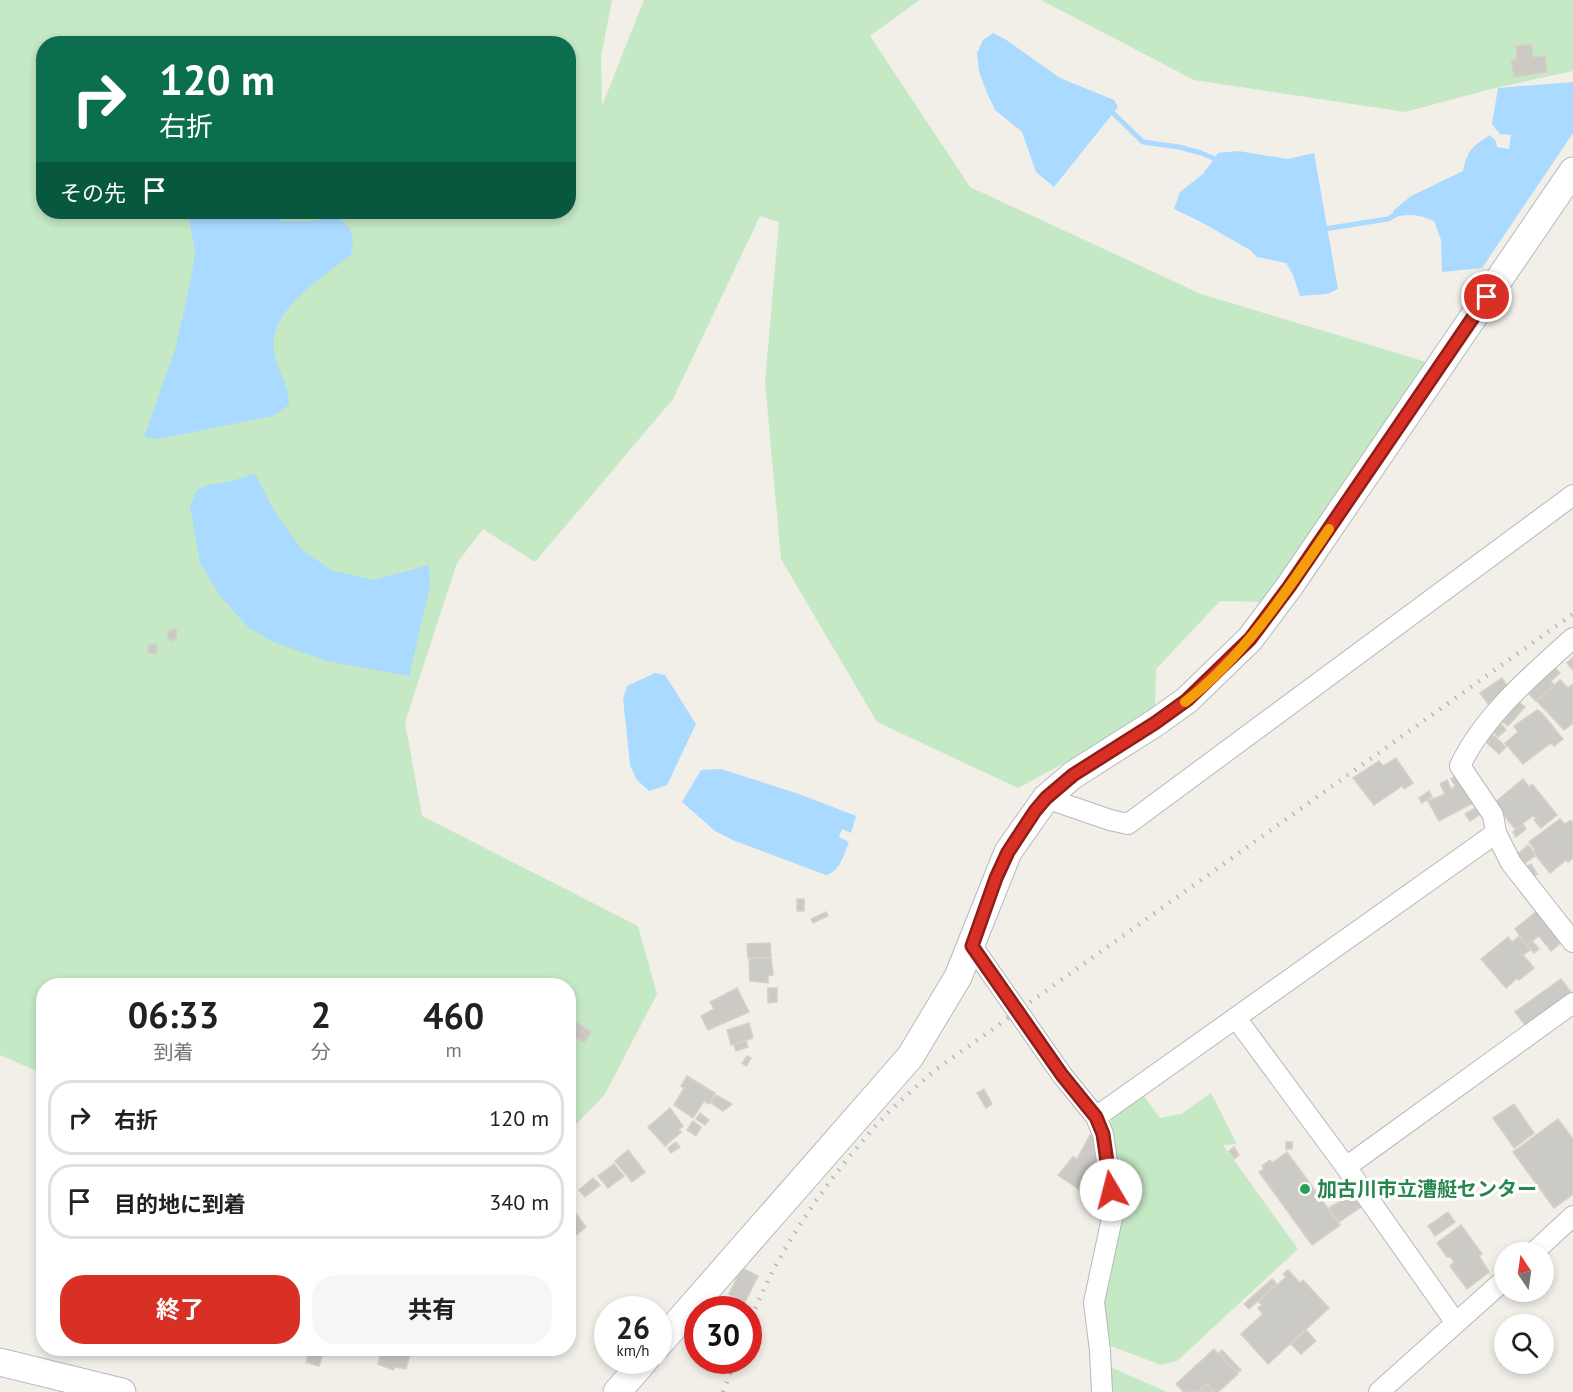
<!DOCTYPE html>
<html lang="ja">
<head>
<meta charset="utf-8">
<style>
  :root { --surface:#fff; --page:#f6f6f6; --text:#202124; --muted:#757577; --line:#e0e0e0; --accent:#d93025 }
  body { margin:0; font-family:"PT Sans","Noto Sans JP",sans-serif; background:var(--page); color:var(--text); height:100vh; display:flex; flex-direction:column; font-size:22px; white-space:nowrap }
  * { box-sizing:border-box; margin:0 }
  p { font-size:20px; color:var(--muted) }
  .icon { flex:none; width:33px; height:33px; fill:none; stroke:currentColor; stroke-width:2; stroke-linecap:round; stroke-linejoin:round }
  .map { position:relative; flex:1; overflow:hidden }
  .side { position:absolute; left:36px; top:978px; width:540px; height:378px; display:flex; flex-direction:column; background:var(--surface); border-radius:24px; box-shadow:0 3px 9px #0003 }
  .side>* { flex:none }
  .banner { position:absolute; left:36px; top:36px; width:540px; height:183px; border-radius:24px; box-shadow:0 3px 9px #0003; background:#0b6e4f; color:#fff; overflow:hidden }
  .needle { width:39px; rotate:347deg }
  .buttons { position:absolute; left:1494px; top:1242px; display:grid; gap:12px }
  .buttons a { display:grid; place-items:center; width:60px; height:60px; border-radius:50%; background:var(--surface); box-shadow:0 3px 9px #0003; font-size:30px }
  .speed { position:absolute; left:594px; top:1296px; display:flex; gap:12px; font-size:30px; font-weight:700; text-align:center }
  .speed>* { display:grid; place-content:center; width:78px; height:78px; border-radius:50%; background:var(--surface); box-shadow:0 3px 9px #0003; line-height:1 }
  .speed small { font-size:15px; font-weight:400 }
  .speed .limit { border:9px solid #d22; background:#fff; color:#111 }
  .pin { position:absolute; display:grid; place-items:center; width:51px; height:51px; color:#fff; margin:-26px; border:3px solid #fff; border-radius:50%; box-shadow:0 2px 6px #0007 }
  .me { position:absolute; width:66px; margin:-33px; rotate:352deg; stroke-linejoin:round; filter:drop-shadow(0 0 4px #0008) }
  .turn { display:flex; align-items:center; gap:21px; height:126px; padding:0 24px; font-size:27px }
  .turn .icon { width:78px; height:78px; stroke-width:2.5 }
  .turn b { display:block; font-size:42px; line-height:51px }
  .then { display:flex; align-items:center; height:57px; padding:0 24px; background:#0003; gap:12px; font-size:22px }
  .eta { display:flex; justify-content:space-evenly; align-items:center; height:102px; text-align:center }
  .eta b { font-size:36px; font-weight:700; line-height:42px }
  .action { display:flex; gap:12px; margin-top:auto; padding:12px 24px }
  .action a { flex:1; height:69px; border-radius:24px; background:var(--accent); color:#fff; font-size:24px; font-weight:700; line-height:69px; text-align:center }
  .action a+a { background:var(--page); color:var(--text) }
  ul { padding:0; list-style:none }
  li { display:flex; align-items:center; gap:18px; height:75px; margin:0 12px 9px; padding:0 12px; border:3px solid var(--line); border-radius:24px }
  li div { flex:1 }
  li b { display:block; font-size:22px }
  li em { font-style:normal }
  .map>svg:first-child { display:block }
  .green { fill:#c5e8c5; fill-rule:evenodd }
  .water { fill:#aadaff }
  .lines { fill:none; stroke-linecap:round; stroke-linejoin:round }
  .stream { stroke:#aadaff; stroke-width:5 }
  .building { fill:#cccac5; stroke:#d6d1c6; stroke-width:1.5 }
  .street-casing { stroke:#b5b8bc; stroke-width:22 }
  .secondary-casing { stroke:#b6babf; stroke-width:29 }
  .street { stroke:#fff; stroke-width:20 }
  .secondary { stroke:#fff; stroke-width:27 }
  .rail { stroke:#b6b7b8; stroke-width:4.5; stroke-dasharray:1.5 8; stroke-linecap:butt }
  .route-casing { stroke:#8d1f18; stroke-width:15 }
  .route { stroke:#d93025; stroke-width:10 }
  .slow { stroke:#f59e0b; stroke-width:10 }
  .leisure-dot { fill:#2e9e5b; stroke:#fff; stroke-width:2 }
  .labels { text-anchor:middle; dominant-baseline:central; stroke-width:6; stroke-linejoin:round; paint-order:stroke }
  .leisure-label { font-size:20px; font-weight:bold; fill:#27864d; stroke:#fff; text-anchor:start }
</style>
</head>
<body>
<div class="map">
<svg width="1573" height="1392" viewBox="0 0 1573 1392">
  <rect width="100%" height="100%" fill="#f1efe8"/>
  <path class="green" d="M0,0h612l-11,57 1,49 42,-106h275l-49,36 100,151 231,107 232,70 -168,238 -45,-1 -64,68 -1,45 -137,74 -141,-66 -96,-163 -16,-177 14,-160 -19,-6 -87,183 -138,163 -52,-33 -26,34 -52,159 17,94 216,110 19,68 -52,100 -36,38 -1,-146h-524l-1,88 -43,-19zM44,44h524v168h-524z
    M1041,0h532v71l-74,16 -94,25 -211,-32z
    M1141,1092l19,26 21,-4 30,-21 26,51 -14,1 75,104 -121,112 -16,4 -50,-19 -4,-5 -5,-27 9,-194 2,-6z
    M1108,1366l59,26h-56z"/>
  <path class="water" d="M993,33l12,6 55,39 54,22 4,7 -64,80 -18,-15 -14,-40 -27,-22 -8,-17 -8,-21 -2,-19 6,-13z
    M1573,82v51l-91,135 -40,4 -1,-32 -7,-19c-14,-6 -24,-8 -39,-4l-2,-6 18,-15 52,-25c5,-22 9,-24 27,-36l6,6 1,6 12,2 2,-14 -11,-1 -8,-10 6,-36z
    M1238,151l50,8 26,-6 24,136 -11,5 -27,2 -7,-21 -7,-12 -29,-6 -7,-7 -49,-28 -27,-13 6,-17 23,-18 15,-21z
    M188,212h74l20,9h29l24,-5c18,11 20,18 16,39 -28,22 -84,56 -77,97 3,18 15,33 15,53l-16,11 -115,23 -14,-2 31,-87 16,-71 4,-27z
    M255,474l20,38 28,39 30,20 41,9 55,-15 1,21 -21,90 -78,-14 -58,-20 -24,-14 -29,-32 -20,-33 -10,-57 7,-16 11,-5 20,-3z
    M655,673l10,2 31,49 -29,61 -18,6 -13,-12 -6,-14 -7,-66 4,-13z
    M721,769l78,25 57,22 -5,17 -9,-4 -3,8 10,5c-5,12 -9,30 -23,33l-93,-35 -18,-9 -33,-29 19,-32z"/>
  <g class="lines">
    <path class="stream" d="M1113,113l30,29 36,5 22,6 19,8
      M1322,228l2,1 64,-10 12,-7"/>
  </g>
  <path class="building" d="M1531,44l2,13 12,-1 2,16 -33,5 -3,-17 6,-1 -1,-13z
    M175,629l2,2 -1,8 -4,2 -5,-4 1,-6z
    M149,644l8,1 -1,9 -8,-1z
    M1573,657v13l-6,-7z
    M1553,666l7,7 -9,8 3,4 -18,16 -10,-10z
    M1502,678l7,11 -21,15 -8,-11z
    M1560,680l8,8 5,-4v39l-9,7 -27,-29z
    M1516,700l9,7 -17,19 -9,-7z
    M1537,710l4,2 22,27 -9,7 -3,-3 -28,21 -18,-21 13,-11 -4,-6z
    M1499,721l7,9 -8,7 -8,-9z
    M1492,734l14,13 -7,7 -13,-12z
    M1396,758l17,25 -9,6 -2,-3 -28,19 -21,-27 26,-17 4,5z
    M1459,774l16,28 -36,19 -11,-20 17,-7 -5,-10 7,-4 4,9 4,-3 -4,-7z
    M1523,779l6,8 3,-3 25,31 -16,13 -7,-8 2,-2 -2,-3 -19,14 -21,-26z
    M1429,791l3,6 -10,6 -3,-5z
    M1475,808l4,7 -9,6 -5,-7z
    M1560,819l5,5 6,-4 2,3v35l-5,4 -2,-2 -16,13 -17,-21 2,-2 -6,-8z
    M1523,824l3,5 -10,8 -3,-5z
    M1528,845l8,10 -14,10 -7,-9z
    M1531,864l6,10 -9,6 -6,-11z
    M797,899h7v12h-7z
    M1537,911l25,31 -11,9 -12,-15 -12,9 -12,-16z
    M826,912l2,4 -15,7 -2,-4z
    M1519,936l11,14 -7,5 11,13 -15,12 -2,-2 -11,10 -25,-29 27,-22 4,5z
    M1532,941l7,8 -5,4 -7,-8z
    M770,943l1,14 -23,1 -1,-14z
    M771,958l2,17 -5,1v7l-18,-2 -1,-22z
    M1561,979l10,13 -46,33 -10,-13z
    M737,988l12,24 -41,18 -7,-14 13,-7 -4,-7z
    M768,988h9v14l-9,1z
    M570,1018l21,14 -6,10 -17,-7z
    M749,1023l4,15 -22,7 -4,-15z
    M746,1041l2,6 -12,4 -2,-6z
    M747,1056l4,2 -5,8 -4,-3z
    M687,1076l28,17 -6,11 -5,-3 -11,17 -19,-13 10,-17 -3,-2z
    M984,1089l8,15 -6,4 -9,-15z
    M716,1095l16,9 -9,7 -12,-8z
    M1514,1104l20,29 -20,15 -21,-30z
    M670,1108l13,18 -4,3 2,3 -16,14 -17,-19z
    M700,1113l9,7 -4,5 -9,-6z
    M1558,1119l15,20v55l-19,14 -41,-56z
    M693,1121l8,6 -5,9 -9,-6z
    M1090,1135l7,5 3,24 -20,26 -22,-15 15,-18 4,2z
    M676,1142l4,5 -9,6 -3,-5z
    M1286,1142h6v7h-6z
    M1234,1147l5,8 -5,4 -5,-8z
    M628,1150l17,22 -13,10 -17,-21z
    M1287,1152l53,73 -28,20 -53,-73 5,-3 -2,-3 8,-6 2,3z
    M614,1164l10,12 -16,12 -10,-12z
    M593,1178l7,7 -15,12 -6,-7z
    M1352,1194l9,13 -22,15 -10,-14z
    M568,1203l18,24 -10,8 -8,-9z
    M1448,1212l7,10 -20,14 -7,-10z
    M1461,1225l21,29 -3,2 10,16 -22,17 -17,-23 4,-4 -3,-5h-4l-10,-14z
    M742,1268l16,8 -13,26 -16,-8z
    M1288,1270l12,13 3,-3 26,28 -61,56 -27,-30 22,-20 -5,-6 4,-3 -3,-3 27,-25 -3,-3z
    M1272,1279l5,5 -28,25 -5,-5z
    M1306,1330l10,11 -15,13 -10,-10z
    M382,1348h30l-6,21 -11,-2 -2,3 -15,-6z
    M1214,1349l24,25 -20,18h-3l-8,-9 -10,9h-13l-8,-8z
    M310,1350l13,3 -4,13 -13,-4z
    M1222,1350l19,20 -4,3 -18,-20z
    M1207,1385l6,7h-14z"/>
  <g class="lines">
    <g class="street-casing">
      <path id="street" d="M1573,638c-40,36 -90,78 -113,128l33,49 3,18 15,30 62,79
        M1046,798l64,22 18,4 445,-329
        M972,946l90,129 34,42 7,17 11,75 -20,93 6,49 2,41
        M1236,1018l110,149 110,156
        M1096,1117l400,-284
        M1346,1167l227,-164
        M1534,1252l39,-36
        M1379,1392l125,-112"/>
    </g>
    <g class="secondary-casing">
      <path id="secondary" d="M658,1345l252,-288 48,-80 50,-125 38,-54 27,-23 82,-52 32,-23 63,-61 39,-52 284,-416
        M0,1362l122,30
        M617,1392l28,-32"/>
    </g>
    <use href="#street" class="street"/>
    <use href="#secondary" class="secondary"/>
    <path class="rail" d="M748,1326c29,-76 78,-145 132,-205 17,-18 36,-34 54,-50l639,-457
      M723,1392l12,-32"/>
  </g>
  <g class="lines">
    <g class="route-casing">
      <path id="route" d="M1111,1190l-8,-56 -7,-17 -34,-42 -90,-129 24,-68 12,-26 27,-41 11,-13 27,-23 82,-52 32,-23 63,-61 39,-52 198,-290"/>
    </g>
    <use href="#route" class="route"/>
    <path class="slow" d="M1185,702c60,-47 102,-111 144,-173"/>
  </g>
  <circle class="leisure-dot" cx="1305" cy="1189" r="6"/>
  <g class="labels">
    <g class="leisure-label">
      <text x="1317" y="1189">加古川市立漕艇センター</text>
    </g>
  </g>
</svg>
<div class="buttons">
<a><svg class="needle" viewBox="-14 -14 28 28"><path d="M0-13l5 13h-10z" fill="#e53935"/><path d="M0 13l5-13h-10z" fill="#757577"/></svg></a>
<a><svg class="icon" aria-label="search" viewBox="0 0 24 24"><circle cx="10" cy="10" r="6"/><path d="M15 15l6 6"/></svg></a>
</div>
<div class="speed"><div>26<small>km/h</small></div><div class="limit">30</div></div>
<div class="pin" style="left:1487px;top:297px;background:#d93025"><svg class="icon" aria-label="arrive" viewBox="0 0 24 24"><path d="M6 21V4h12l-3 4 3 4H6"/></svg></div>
<svg class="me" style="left:1111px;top:1190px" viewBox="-20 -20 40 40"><circle r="19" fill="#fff"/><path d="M0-13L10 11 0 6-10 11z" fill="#d93025"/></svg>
<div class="banner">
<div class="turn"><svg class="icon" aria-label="right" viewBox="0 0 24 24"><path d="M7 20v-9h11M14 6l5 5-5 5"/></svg><div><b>120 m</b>右折</div></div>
<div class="then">その先<svg class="icon" aria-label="arrive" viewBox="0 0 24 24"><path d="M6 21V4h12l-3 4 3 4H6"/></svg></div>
</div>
<section class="side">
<div class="eta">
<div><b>06:33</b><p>到着</p></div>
<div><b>2</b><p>分</p></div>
<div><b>460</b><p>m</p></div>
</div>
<ul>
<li><svg class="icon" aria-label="right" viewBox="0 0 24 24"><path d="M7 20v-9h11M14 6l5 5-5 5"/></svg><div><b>右折</b></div><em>120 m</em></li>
<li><svg class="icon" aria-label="arrive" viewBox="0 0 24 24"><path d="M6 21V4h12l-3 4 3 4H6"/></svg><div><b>目的地に到着</b></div><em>340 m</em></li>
</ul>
<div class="action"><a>終了</a><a>共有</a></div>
</section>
</div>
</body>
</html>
